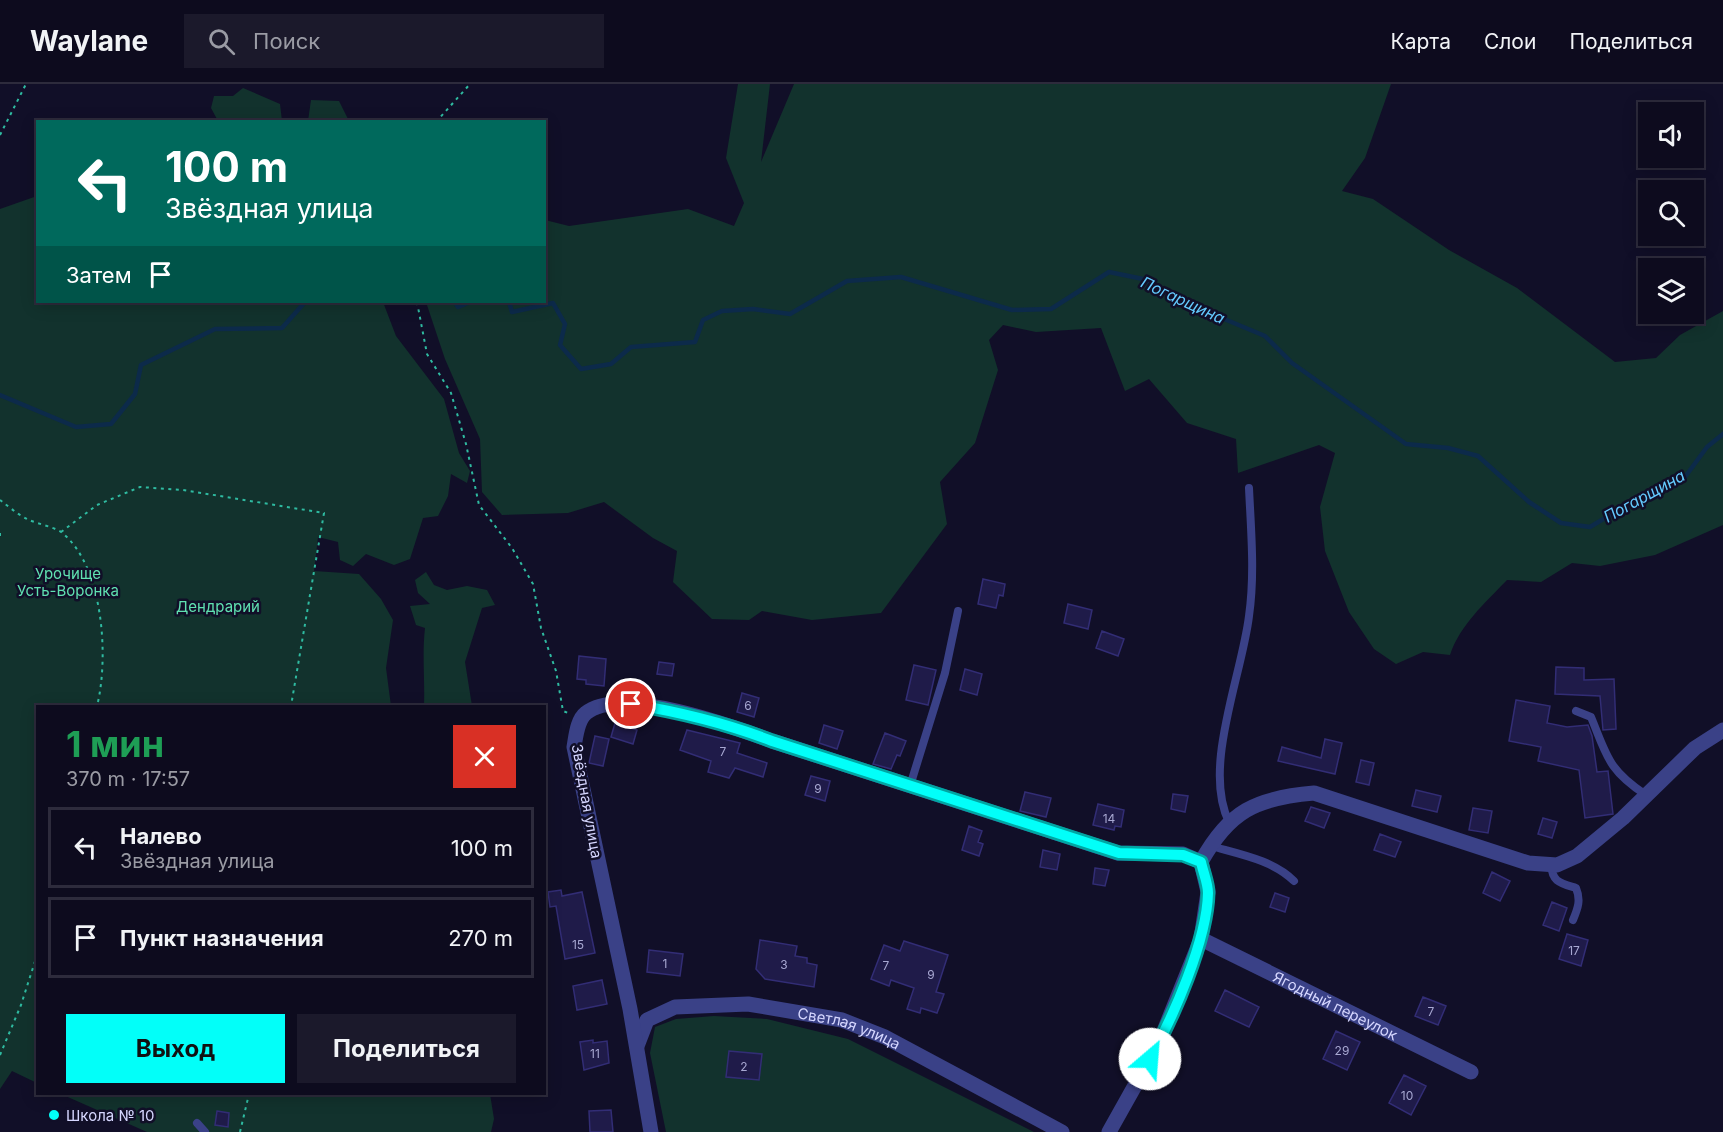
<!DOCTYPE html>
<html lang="ru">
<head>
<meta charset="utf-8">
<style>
  :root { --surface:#0d0b1e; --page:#1b192b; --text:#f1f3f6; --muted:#9a9ba4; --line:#2d2b3c; --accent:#02fff9 }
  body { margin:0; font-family:Inter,sans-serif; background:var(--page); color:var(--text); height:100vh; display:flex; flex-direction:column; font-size:22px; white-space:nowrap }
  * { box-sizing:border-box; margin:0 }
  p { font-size:20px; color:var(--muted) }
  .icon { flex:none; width:33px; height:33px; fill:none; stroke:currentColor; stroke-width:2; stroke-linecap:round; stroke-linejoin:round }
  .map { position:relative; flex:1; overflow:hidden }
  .panel { position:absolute; left:36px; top:621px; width:510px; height:390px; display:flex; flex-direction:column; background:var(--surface); border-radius:0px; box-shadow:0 3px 15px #0003,0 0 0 2px var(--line) }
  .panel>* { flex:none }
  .guide { position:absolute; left:36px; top:36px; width:510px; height:183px; border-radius:0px; box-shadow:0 3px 15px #0003,0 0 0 2px var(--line); background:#00695c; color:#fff; overflow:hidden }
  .fabs { position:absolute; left:1638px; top:18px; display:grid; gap:12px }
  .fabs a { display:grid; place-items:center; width:66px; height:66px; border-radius:0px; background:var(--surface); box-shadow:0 3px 15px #0003,0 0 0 2px var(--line); font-size:30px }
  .pin { position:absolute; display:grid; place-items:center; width:51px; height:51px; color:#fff; margin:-26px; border:3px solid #fff; border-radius:50%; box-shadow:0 2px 6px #0007 }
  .me { position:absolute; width:66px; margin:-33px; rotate:27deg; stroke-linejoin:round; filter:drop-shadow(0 0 4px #0008) }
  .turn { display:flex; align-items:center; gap:21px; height:126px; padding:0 30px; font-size:27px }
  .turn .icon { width:78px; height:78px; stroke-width:2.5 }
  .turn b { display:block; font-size:42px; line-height:51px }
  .then { display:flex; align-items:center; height:57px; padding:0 30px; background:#0003; gap:12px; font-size:22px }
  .round { display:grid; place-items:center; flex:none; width:63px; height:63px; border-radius:0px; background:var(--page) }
  .head { display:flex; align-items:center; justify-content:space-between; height:102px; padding:0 30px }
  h1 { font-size:36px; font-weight:700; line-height:45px; color:#1e9e55 }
  .action { display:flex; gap:12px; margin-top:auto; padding:12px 30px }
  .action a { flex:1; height:69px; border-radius:0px; background:var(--accent); color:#111; font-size:24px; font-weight:700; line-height:69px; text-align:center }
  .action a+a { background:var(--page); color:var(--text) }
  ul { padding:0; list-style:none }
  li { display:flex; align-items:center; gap:18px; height:81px; margin:0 12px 9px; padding:0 18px; border:3px solid var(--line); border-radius:0px }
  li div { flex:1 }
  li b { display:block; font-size:22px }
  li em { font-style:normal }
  header { display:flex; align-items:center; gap:36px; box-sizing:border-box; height:84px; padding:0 30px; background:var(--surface); border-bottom:2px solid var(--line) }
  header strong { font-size:28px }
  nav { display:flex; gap:33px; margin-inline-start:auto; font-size:21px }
  .search { width:420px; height:54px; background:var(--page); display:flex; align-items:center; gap:15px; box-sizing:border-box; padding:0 21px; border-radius:0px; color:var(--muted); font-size:22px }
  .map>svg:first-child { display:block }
  .green { fill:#12322d }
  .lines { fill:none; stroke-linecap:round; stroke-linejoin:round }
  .stream { stroke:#0c2a4a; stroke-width:4.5 }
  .building { fill:#1f1b49; stroke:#322d75; stroke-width:1.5 }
  .path { stroke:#2fbba1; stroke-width:2; stroke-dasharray:3 4.5; stroke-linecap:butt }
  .service { stroke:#3a4187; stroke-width:8 }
  .minor { stroke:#3a4187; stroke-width:15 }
  .route-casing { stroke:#01a6a2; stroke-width:15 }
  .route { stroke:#02fff9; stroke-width:10 }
  .poi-dot { fill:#02fff9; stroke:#110f28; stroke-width:2 }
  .labels { text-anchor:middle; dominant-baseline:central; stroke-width:5; stroke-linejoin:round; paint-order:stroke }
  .number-label { font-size:12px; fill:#a8a8d2 }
  .park-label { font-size:15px; fill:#60e1b1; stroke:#110f28 }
  .street-label { font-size:15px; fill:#d6d7ff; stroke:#110f28 }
  .poi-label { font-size:15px; fill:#d6d7ff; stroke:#110f28; text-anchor:start }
  .water-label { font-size:16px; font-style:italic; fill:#64cbff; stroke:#110f28 }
</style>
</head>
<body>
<header>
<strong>Waylane</strong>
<div class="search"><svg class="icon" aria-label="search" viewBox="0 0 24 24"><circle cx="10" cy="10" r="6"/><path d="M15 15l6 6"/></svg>Поиск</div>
<nav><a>Карта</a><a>Слои</a><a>Поделиться</a></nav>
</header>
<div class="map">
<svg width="1723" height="1048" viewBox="0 0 1723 1048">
  <rect width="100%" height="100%" fill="#110f28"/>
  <path class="green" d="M738,0h32l-9,78 33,-78h597l-26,74 -23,33 31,8 76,51 68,38 98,74 41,-4 24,-23 43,-24v214l-68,30 -55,11 -28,-3 -31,19 -34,-2c-22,23 -47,45 -57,75l-27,-3 -27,12 -22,-15 -25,-37 -24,-61 -5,-44 15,-54 -16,-8 -81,28 -2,-34 -49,-16 -38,-44 -24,12 -24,-63 -65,4 -33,-7 -14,15 9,30 -23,73 -35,39 7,42 -66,89 -69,7 -50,-9 -13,9 -37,-1 -39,-37 4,-31 -24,-13 -49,-36 -36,11 -66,2 -20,-23 -2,-53 -35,-80 -19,-57h118l1,-82 24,6 119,-17 46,17 10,-23 -18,-45z
    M243,4l37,16 2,17h-64l-7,-13 3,-12h19z
    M311,16l28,1 10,20h-41z
    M37,112l1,106h345l13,34 48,63 15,54 11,18 -3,12 -16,-9 -3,22 -10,20 -15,2 -13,41 -16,6 -28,-11 -13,12 -13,-6 -2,-18 -20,-5 -4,34 45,3 22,25 12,21 -7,48 5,38h-353l-1,377 -25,-12 -12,18v-880z
    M426,488l8,13 13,5 20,-4 20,4 8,15 -13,3 -17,54 7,44h-48c1,-28 -2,-51 1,-78l-9,-3 -6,-19 20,-2 -12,-11 -3,-13z
    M714,932l53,3 81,20 186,93h-368l-16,-79 5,-26 21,-8z
    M61,1010h429l4,25 -3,13h-344z"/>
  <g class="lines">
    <path class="stream" d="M455,218l3,5 12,-5
      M509,218l3,10 41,-9 12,21 -5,21 21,24 30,-5 20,-17 64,-5 8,-22 19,-9 31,-2 37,5 57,-33 54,-4 111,33 39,-1 58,-37 34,7 38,22 84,35 27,27 114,81 42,4 30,8 51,46 32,21 29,4 55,-33 40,-17 22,-30 16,-13
      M0,311l76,32 35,-3 24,-30 6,-29 74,-36 67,-1 23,-26"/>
  </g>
  <path class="building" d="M983,495l22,5 -2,12 -4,-1 -3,13 -18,-4z
    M1068,520l24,6 -4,19 -24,-6z
    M1102,547l22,8 -6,17 -22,-8z
    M579,572l27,3 -2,27 -18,-2v-4l-9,-1z
    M659,578l15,2 -2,12 -15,-2z
    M914,581l22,5 -8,35 -22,-5z
    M1556,583l28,1v12l30,-1 2,50 -13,1 -3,-34 -45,-2z
    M965,585l17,5 -5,21 -17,-5z
    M742,609l17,5 -5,19 -17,-5z
    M1516,616l34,6 -3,17 20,4 21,-2 4,11 5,36 11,-1 5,43 -28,4 -6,-48 -41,-9 3,-14 -32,-6z
    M615,639l22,7 -4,14 -22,-7z
    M824,641l19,6 -6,18 -18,-6z
    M687,646l53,13 -3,10 30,10 -4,14 -28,-9 -6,10 -21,-6 3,-11 -31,-11z
    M885,649l21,8 -6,15 -3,-1 -6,14 -18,-5z
    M595,652l14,3 -6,27 -14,-3z
    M1325,655l17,4 -7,31 -57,-13 4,-14 39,11z
    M1361,676l13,3 -5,22 -13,-3z
    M811,692l19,5 -5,20 -20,-6z
    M1416,706l25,6 -4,16 -25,-6z
    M1025,708l26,6 -5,19 -26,-6z
    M1173,710l15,2 -3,16 -14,-3z
    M1098,720l26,6 -3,17 -6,-1 -1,4 -21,-5z
    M1311,723l19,6 -6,15 -19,-7z
    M1473,724l19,3 -4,22 -19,-3z
    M1543,734l14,4 -5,16 -14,-4z
    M969,742l13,5 -4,11 5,2 -4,12 -17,-6z
    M1380,750l21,8 -6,15 -21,-7z
    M1043,766l17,4 -3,16 -17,-3z
    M1095,784l14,2 -4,16 -12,-2z
    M1492,788l18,9 -10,20 -17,-8z
    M561,806l1,6 20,-4 13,61 -30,6 -9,-53 -6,1 -2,-15z
    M1275,809l14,5 -4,14 -15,-5z
    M1552,818l15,6 -8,23 -16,-6z
    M1567,850l21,6 -7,26 -22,-7z
    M760,856l37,6 -2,10 12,2v5l10,2 -3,22 -49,-8 -9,-10z
    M904,857l44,14 -12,37 8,2 -7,19 -16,-5 -1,5 -13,-4 7,-21 -23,-8 -2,6 -18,-7 13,-34 16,6z
    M649,866l34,4 -3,22 -33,-4z
    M602,896l5,24 -30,6 -4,-24z
    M1225,906l34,17 -10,20 -34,-16z
    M1423,913l23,9 -8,19 -23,-9z
    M1336,947l24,11 -13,28 -24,-11z
    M593,956v3l14,-2 2,22 -25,7 -4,-28z
    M729,967l33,3 -3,26 -33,-3z
    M1404,991l22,11 -15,29 -22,-12z
    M611,1026l2,22h-23l-1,-21z
    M217,1027l12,2 -1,14 -13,-2z"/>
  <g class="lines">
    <path class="path" d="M436,38l34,-38
      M0,51l26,-51
      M417,218l10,52 24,39 15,51 13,61 33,43 21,36 8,44 15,43 7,40 5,2
      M0,416c8,6 17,14 27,19 10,5 25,7 34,13 43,33 48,127 36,174
      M61,448l36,-27 43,-18 43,3 141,23 -33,193
      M0,449v7
      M0,971l21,-50 17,-53
      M240,1048l9,-38"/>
    <path class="service" d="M1576,627l15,6c16,39 17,53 55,78
      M910,702l35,-113 13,-62
      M1229,738c-27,-54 13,-147 20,-206 6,-42 2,-85 0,-128
      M1211,762c28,8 62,14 83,35
      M1551,780c1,18 9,19 25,24 5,12 2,20 -3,32
      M197,1039l8,9"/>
    <g class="minor">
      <path id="s1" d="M1201,855l270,133"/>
      <path id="s2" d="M637,962l10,-26 28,-13 73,-3 94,16 43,17 177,95"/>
      <path d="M651,1048l-21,-123 -56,-262c2,-11 3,-27 12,-34 34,-28 148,14 186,28l346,112 65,1 18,8"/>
      <path d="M1109,1048l51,-91 41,-102 7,-47 -7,-30c28,-51 55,-64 113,-69l214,70 29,2 20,-9 46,-38 72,-70 28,-18"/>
    </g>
  </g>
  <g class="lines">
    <g class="route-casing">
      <path id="route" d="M631,620c49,8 95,19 141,37l347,112 64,2 18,7c2,10 7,21 7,31 -1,48 -35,124 -58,166"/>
    </g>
    <use href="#route" class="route"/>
  </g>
  <circle class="poi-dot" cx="54" cy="1031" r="6"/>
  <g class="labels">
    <g class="number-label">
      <text x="748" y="621">6</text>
      <text x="723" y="667">7</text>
      <text x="818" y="704">9</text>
      <text x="1109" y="734">14</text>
      <text x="578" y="860">15</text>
      <text x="1574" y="866">17</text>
      <text x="665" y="879">1</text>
      <text x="784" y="880">3</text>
      <text x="886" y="881">7</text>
      <text x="931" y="890">9</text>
      <text x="1431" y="927">7</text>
      <text x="1342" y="966">29</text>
      <text x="595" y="969">11</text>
      <text x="744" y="982">2</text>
      <text x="1407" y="1011">10</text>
    </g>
    <g class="park-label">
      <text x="68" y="489">Урочище<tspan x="68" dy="17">Усть-Воронка</tspan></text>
      <text x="218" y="522">Дендрарий</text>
    </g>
    <g class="street-label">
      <text transform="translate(587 717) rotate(80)">Звёздная улица</text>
      <text stroke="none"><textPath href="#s1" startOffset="150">Ягодный переулок</textPath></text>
      <text stroke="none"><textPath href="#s2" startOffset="236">Светлая улица</textPath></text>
    </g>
    <g class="poi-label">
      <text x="66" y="1031">Школа № 10</text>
    </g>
    <g class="water-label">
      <text transform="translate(1183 216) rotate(25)">Погарщина</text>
      <text transform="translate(1644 412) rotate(-29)">Погарщина</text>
    </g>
  </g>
</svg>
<div class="fabs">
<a><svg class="icon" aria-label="sound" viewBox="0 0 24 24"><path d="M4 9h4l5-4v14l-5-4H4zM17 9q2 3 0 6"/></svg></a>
<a><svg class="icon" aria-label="search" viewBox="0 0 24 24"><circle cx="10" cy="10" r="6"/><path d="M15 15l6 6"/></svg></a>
<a><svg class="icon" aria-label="layers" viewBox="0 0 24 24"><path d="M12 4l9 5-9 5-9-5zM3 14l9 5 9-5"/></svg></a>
</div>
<div class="pin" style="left:631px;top:620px;background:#d93025"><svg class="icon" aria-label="arrive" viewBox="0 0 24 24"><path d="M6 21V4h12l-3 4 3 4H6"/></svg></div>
<svg class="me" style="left:1150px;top:975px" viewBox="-20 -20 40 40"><circle r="19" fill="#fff"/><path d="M0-13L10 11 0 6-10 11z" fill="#02fff9"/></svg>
<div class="guide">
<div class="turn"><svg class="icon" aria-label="left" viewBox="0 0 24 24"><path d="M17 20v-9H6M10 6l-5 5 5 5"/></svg><div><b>100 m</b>Звёздная улица</div></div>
<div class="then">Затем<svg class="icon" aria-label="arrive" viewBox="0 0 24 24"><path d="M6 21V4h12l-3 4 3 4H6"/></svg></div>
</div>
<section class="panel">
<div class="head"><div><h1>1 мин</h1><p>370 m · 17:57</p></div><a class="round" style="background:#d93025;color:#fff"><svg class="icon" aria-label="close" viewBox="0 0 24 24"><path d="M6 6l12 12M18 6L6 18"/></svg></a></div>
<ul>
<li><svg class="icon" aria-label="left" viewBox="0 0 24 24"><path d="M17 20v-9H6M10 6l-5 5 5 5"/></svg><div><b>Налево</b><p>Звёздная улица</p></div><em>100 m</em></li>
<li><svg class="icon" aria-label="arrive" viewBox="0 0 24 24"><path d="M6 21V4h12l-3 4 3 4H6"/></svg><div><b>Пункт назначения</b></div><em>270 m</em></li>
</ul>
<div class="action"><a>Выход</a><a>Поделиться</a></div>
</section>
</div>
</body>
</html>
